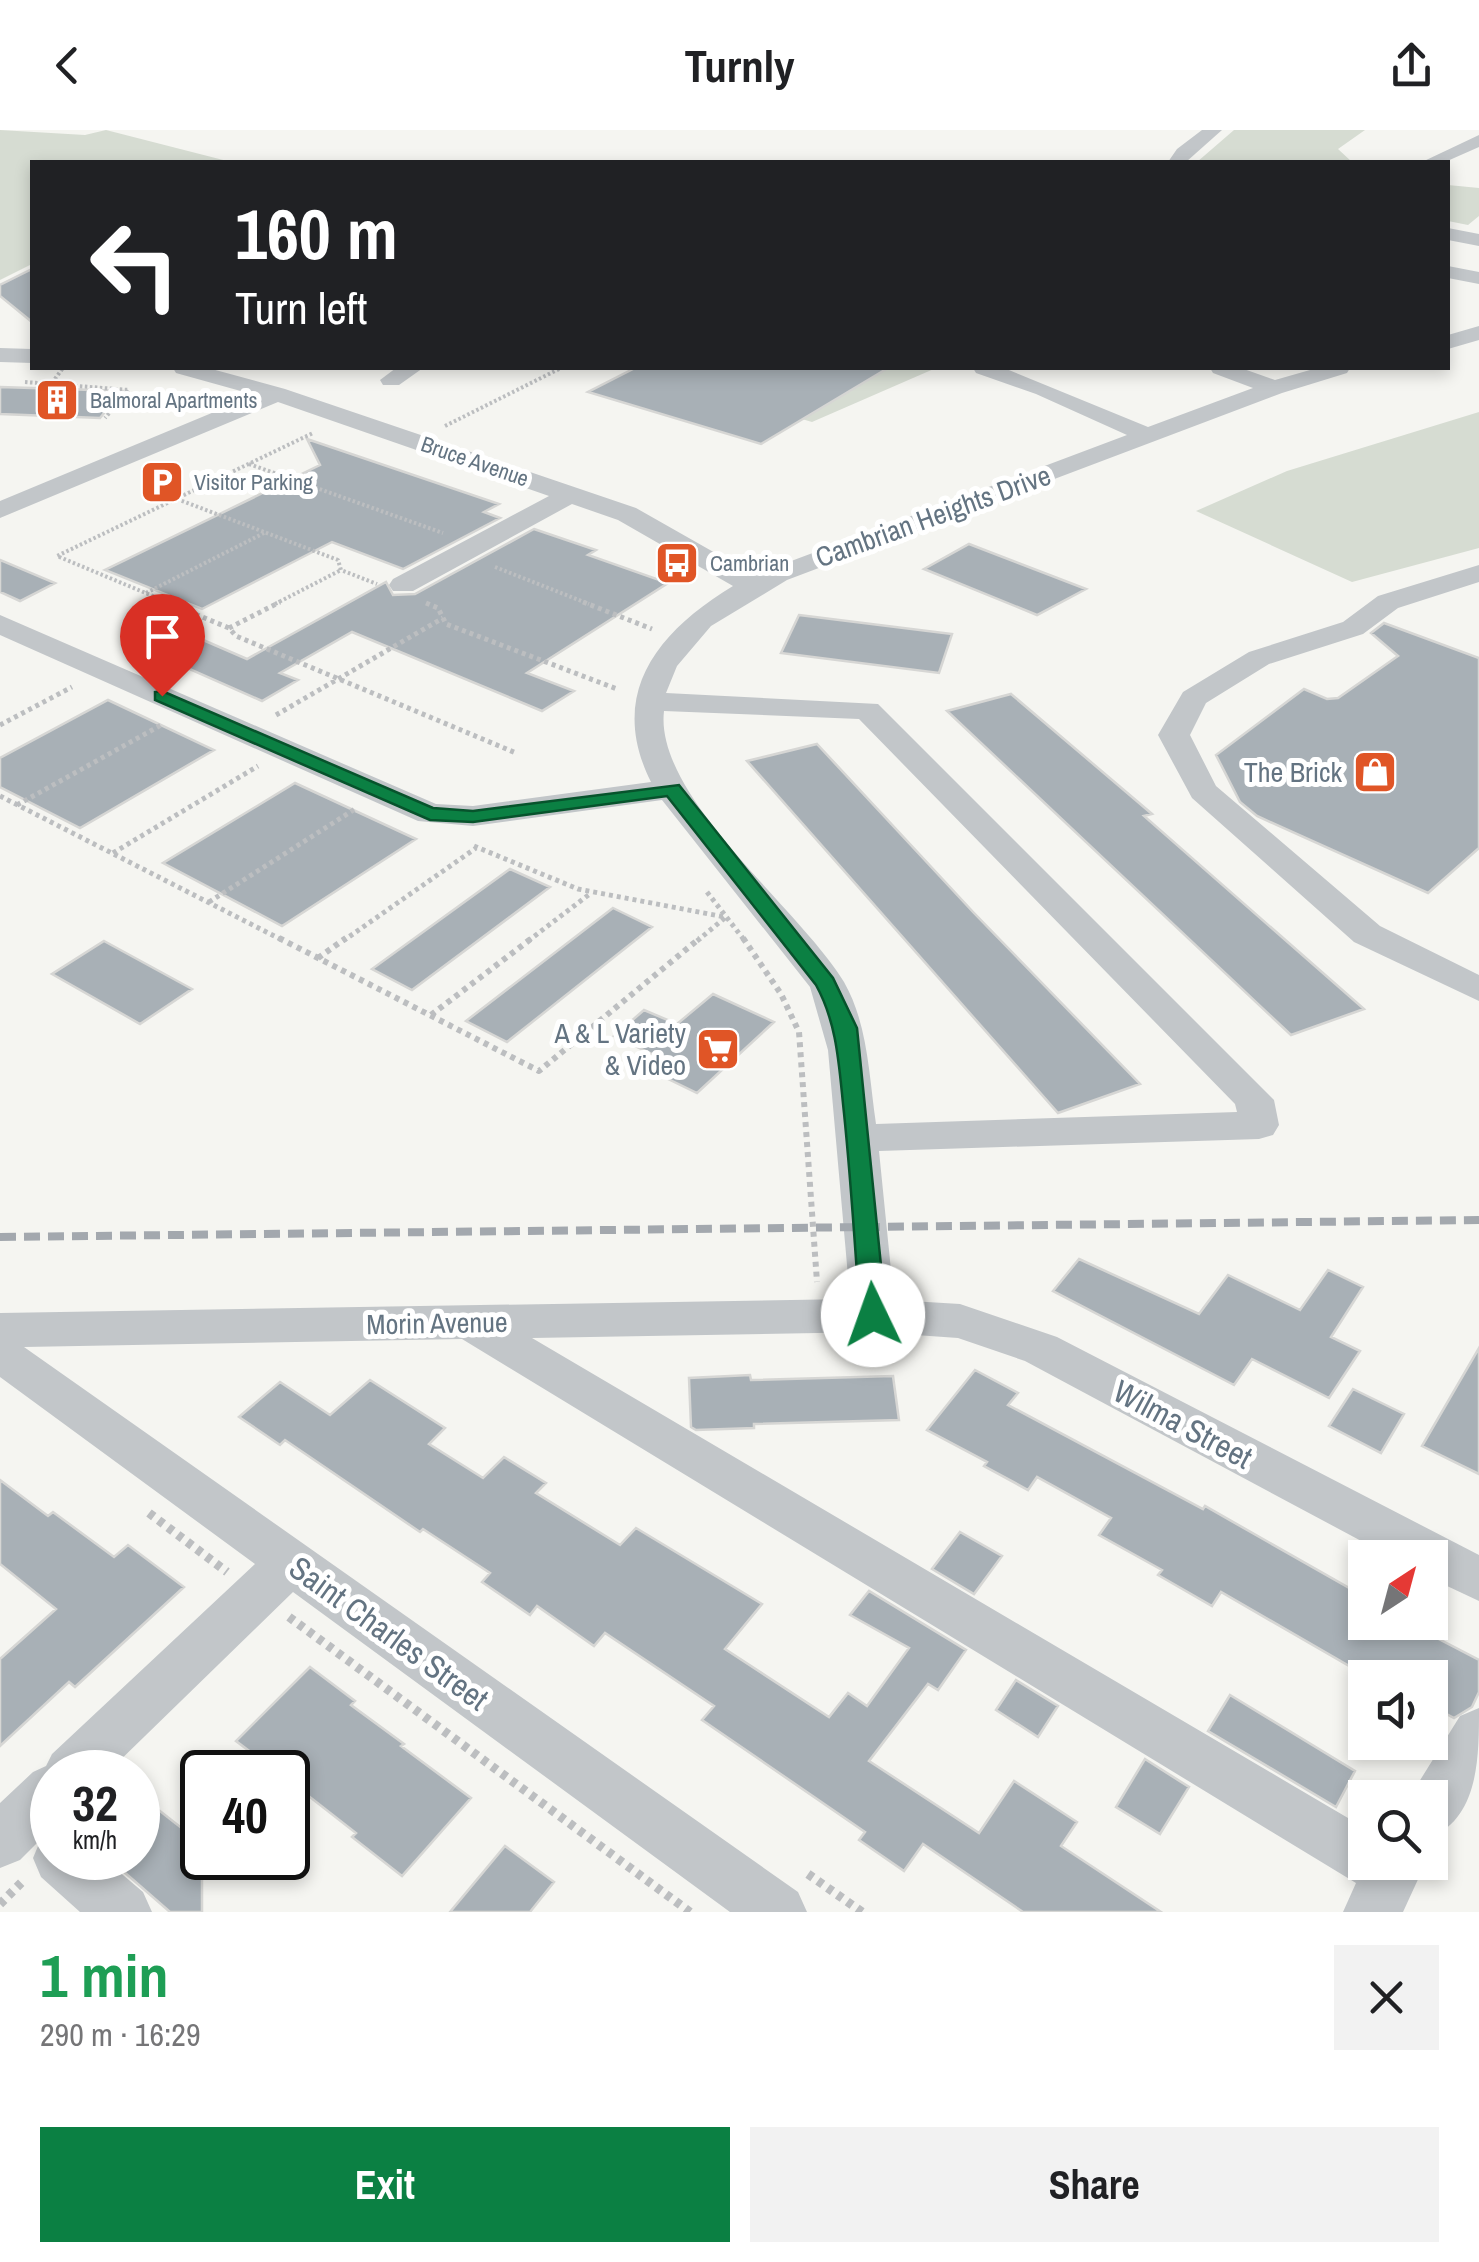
<!DOCTYPE html>
<html lang="en">
<head>
<meta charset="utf-8">
<style>
  :root { --surface:#fff; --page:#f2f2f2; --text:#202124; --muted:#757577; --accent:#0b8043 }
  body { margin:0; font-family:"Archivo Narrow",sans-serif; background:var(--page); color:var(--text); height:100vh; display:flex; flex-direction:column; font-size:38px; white-space:nowrap }
  * { box-sizing:border-box; margin:0 }
  p { font-size:32px; color:var(--muted) }
  .icon { flex:none; width:55px; height:55px; fill:none; stroke:currentColor; stroke-width:2; stroke-linecap:round; stroke-linejoin:round }
  .map { position:relative; height:1782px; overflow:hidden }
  .sheet { display:flex; flex-direction:column; background:var(--surface); flex:1 }
  .sheet>* { flex:none }
  .banner { position:absolute; left:30px; top:30px; width:1420px; height:210px; border-radius:0px; box-shadow:0 5px 15px #0003; background:#202124; color:#fff; overflow:hidden }
  .needle { width:65px; rotate:36deg }
  .buttons { position:absolute; left:1348px; top:1410px; display:grid; gap:20px }
  .buttons a { display:grid; place-items:center; width:100px; height:100px; border-radius:0px; background:var(--surface); box-shadow:0 5px 15px #0003; font-size:50px }
  .speed { position:absolute; left:30px; top:1620px; display:flex; gap:20px; font-size:50px; font-weight:700; text-align:center }
  .speed>* { display:grid; place-content:center; width:130px; height:130px; border-radius:50%; background:var(--surface); box-shadow:0 5px 15px #0003; line-height:1 }
  .speed small { font-size:25px; font-weight:400 }
  .speed .limit { border:5px solid #111; border-radius:15px; background:#fff; color:#111 }
  .pin { position:absolute; display:grid; place-items:center; width:85px; height:85px; color:#fff; margin:-102px -42px; border-radius:50% 50% 50% 0; rotate:-45deg; box-shadow:0 0 10px #0007 }
  .pin .icon { rotate:45deg }
  .me { position:absolute; width:110px; margin:-55px; rotate:357deg; stroke-linejoin:round; filter:drop-shadow(0 0 8px #0008) }
  .turn { display:flex; align-items:center; gap:35px; height:210px; padding:0 40px; font-size:45px }
  .turn .icon { width:130px; height:130px; stroke-width:2.5 }
  .turn b { display:block; font-size:70px; line-height:85px }
  .round { display:grid; place-items:center; flex:none; width:105px; height:105px; border-radius:0px; background:var(--page) }
  .overview { display:flex; align-items:center; justify-content:space-between; height:170px; padding:0 40px }
  h1 { font-size:60px; font-weight:700; line-height:75px; color:#1e9e55 }
  .cta { display:flex; gap:20px; margin-top:auto; padding:20px 40px }
  .cta a { flex:1; height:115px; border-radius:0px; background:var(--accent); color:#fff; font-size:40px; font-weight:700; line-height:115px; text-align:center }
  .cta a+a { background:var(--page); color:var(--text) }
  header { display:flex; justify-content:space-between; align-items:center; height:130px; padding:0 40px; background:var(--surface); font-size:45px; font-weight:700 }
  .map>svg:first-child { display:block }
  .green { fill:#d6dcd2 }
  .building { fill:#a8b0b6; stroke:#d6d6d4; stroke-width:2.5 }
  .lines { fill:none; stroke-linecap:round; stroke-linejoin:round }
  .path-far3 { stroke:#bcbec0; stroke-width:4; stroke-dasharray:2.5 2.5; stroke-linecap:butt }
  .path-far2 { stroke:#bcbec0; stroke-width:5; stroke-dasharray:4 4; stroke-linecap:butt }
  .path-far1 { stroke:#bcbec0; stroke-width:6; stroke-dasharray:5 5; stroke-linecap:butt }
  .path { stroke:#bcbec0; stroke-width:9; stroke-dasharray:6 6; stroke-linecap:butt }
  .minor { fill:#c2c6c9; fill-rule:evenodd }
  .rail { stroke:#a3a8ae; stroke-width:8; stroke-dasharray:16 8; stroke-linecap:butt }
  .route { fill:#0b8043; stroke:#07532c; stroke-width:2.5 }
  .labels { text-anchor:middle; dominant-baseline:central; stroke-width:10; stroke-linejoin:round; paint-order:stroke }
  .far-poi-label { font-size:22px; fill:#647482; stroke:#fff; text-anchor:start }
  .far-street-label { font-size:22px; fill:#647482; stroke:#fff }
  .street-label { font-size:28px; fill:#647482; stroke:#fff }
  .poi-label { font-size:28px; fill:#647482; stroke:#fff; text-anchor:end }
  .near-street-label { font-size:32px; fill:#647482; stroke:#fff }
</style>
</head>
<body>
<header><svg class="icon" aria-label="back" viewBox="0 0 24 24"><path d="M15 5l-7 7 7 7"/></svg>Turnly<svg class="icon" aria-label="share" viewBox="0 0 24 24"><path d="M12 15V3M7 8l5-5 5 5M5 13v7h14v-7"/></svg></header>
<div class="map">
<svg width="1479" height="1782" viewBox="0 0 1479 1782">
  <rect width="100%" height="100%" fill="#f5f5f1"/>
  <path class="green" d="M0,0l85,5 21,-5 125,32h-199v102l-32,16z
    M1234,0h131l-27,19 14,13h-155z
    M1448,55l31,3v28l-11,9 -20,-4z
    M628,238h308l-124,54z
    M1479,282v136l-127,34 -156,-71 91,-40z"/>
  <path class="building" d="M32,139v53l-32,-26v-11z
    M635,238h253l-127,76 -173,-52z
    M0,257l32,1 90,3 -22,27 -100,-4z
    M307,309l192,65 -15,8 16,6 -97,51 -71,-27 -130,67 -97,-39 215,-105z
    M534,399l62,21 -8,5 80,28 -141,90 47,18 -32,20 -190,-79 -72,41 18,7 -36,21 -118,-52 36,-19 67,29 139,-77 7,13 22,-1z
    M969,414l117,45 -49,26 -113,-46z
    M0,430l55,23 -35,18 -20,-9z
    M799,485l153,19 -13,39 -158,-20z
    M1384,493l95,35v190l-51,45 -171,-77 -17,-14 -24,-47 88,-66 23,10 11,-1 60,-42 -27,-23z
    M1011,564l141,120 -8,2 220,193 -73,26 -344,-324z
    M108,570l106,50 -134,78 -80,-41v-29z
    M817,614l157,169 166,171 -82,29 -311,-352z
    M295,653l121,56 -134,87 -119,-63z
    M510,739l40,18 -138,103 -40,-21z
    M613,778l39,19 -145,115 -41,-21z
    M104,811l88,48 -52,35 -88,-50z
    M713,864l61,28 -77,71 -35,-17 13,-11 -61,-29 30,-26 33,14z
    M1079,1129l120,55 29,-39 72,35 28,-40 35,17 -32,50 29,14 -31,47 -77,-39 -18,26 -181,-94z
    M1479,1218v126l-57,-28z
    M975,1240l43,23 -10,12 195,104 2,-3 160,91v25h41l73,38v32l-7,15 -18,11 -24,-13v-27h-60l-149,-86 -9,14 -54,-31 4,-5 -63,-35 12,-17 -74,-41 -9,13 -44,-24 3,-4 -60,-32z
    M750,1245l1,5 142,-4 6,44 -145,4v4l-58,2 -5,-3 -2,-49z
    M370,1250l75,48 -16,16 54,34 21,-21 42,26 -10,10 84,52 16,-17 126,76 -37,45 104,68 19,-24 19,13 42,-58 -59,-33 19,-24 97,59 -28,40 -10,-6 -59,77 110,72 35,-52 63,41 -16,24 100,66h-138l-100,-68 -19,27 -45,-31 6,-8 -163,-112 12,-14 -109,-73 -11,13 -57,-40 -7,9 -48,-33 8,-9 -67,-44 -3,3 -135,-92 -5,5 -41,-28 41,-35 50,33z
    M1353,1259l51,25 -23,39 -52,-27z
    M0,1350l48,36 5,-4 61,45 14,-12 56,42 -109,100 -6,-5 -69,64v-87l56,-50 -56,-45z
    M960,1402l42,24 -28,38 -42,-25z
    M310,1537l45,34 -4,4 53,39 -3,2 70,52 -69,78 -50,-39 4,-4 -68,-53v-8h-11l-41,-31z
    M1016,1550l42,26 -20,31 -42,-27z
    M1230,1565l125,76 -19,36 -128,-76z
    M1145,1629l44,28 -29,47 -44,-27z
    M151,1674l51,40v68h-32l-62,-54h30v-41z
    M505,1716l49,36 -24,30h-80z"/>
  <g class="lines">
    <path class="path-far3" d="M25,252l104,8 -24,28
      M49,257l14,-19
      M445,296l116,-58
      M249,334l194,69
      M177,369l161,61 3,10 36,14
      M495,437l94,37
      M146,463l118,-60
      M172,474l-115,-48 256,-123
      M275,474l66,-34"/>
    <path class="path-far2" d="M166,472l63,26 7,8 280,117
      M583,472l69,27
      M426,473l12,5 8,16 171,65
      M157,482l14,-8
      M229,498l51,-26
      M276,585l167,-97
      M0,595l72,-38
      M0,666l284,145
      M17,675l146,-81
      M474,716l104,43 147,28
      M113,723l145,-87
      M707,762l38,49
      M209,772l146,-93
      M343,811l133,-93
      M528,811l63,-48
      M697,811l29,-24"/>
    <path class="path-far1" d="M279,808l260,133 161,-133
      M743,808l38,56 18,38 18,250
      M318,828l28,-20
      M431,885l101,-77"/>
    <path class="path" d="M149,1383l78,59
      M289,1487l401,295
      M808,1744l54,38
      M0,1774l23,-23"/>
    <path class="minor" d="M1202,0h20l-36,32h-18l9,-13z
      M1479,5v12l-34,15h-23z
      M1448,98l31,6v12l-31,-6z
      M1448,136l31,6v12l-31,-6z
      M1479,196v14l-31,9v-14z
      M0,218l32,1v14l-32,-1z
      M173,238h35l77,21 351,119 118,67 373,-140 -91,-41 -60,-21 -3,-5h31l144,59 105,-39 -40,-15 -3,-5h31l34,12 42,-12h33l-3,5 -65,20 -495,187 -76,46 -34,40 -11,27 212,11 396,396 5,25 -6,10 -14,4 -380,12 15,149 66,4 97,33 422,218v46l-49,-23v-20h-37l-368,-197 -67,-23 -85,-6 -341,6 833,490v34h61l-23,50h-60l13,-29 -894,-544 -438,8 774,545 9,20h-77l-437,-320 -185,180h-56v55l-11,12 11,-5v24h51l40,34 9,20h-72l-39,-35 -8,-19 8,-19 -21,21 -20,8v-65l33,-31 13,-6 6,-12 203,-190 -255,-187v-64l850,-14 -22,-249 -18,-63 -148,-187 -189,26 -55,-5 -418,-186v-20l436,189 37,2 178,-24c-44,-88 6,-150 82,-196l-115,-66 -46,-16 -159,87h-20l-4,-6 4,-6 156,-83 -271,-94 -278,116v-17l255,-106 -79,-22zM664,581l195,8 376,385 2,8 -361,12c-7,-48 -8,-100 -32,-142 -43,-72 -190,-185 -180,-271z
      M396,238h27l-24,17h-16l-3,-5z
      M1479,435v17l-81,26 -35,26 -94,30 -63,39 -16,32 26,51 164,140 99,49v26l-125,-59 -162,-144 -34,-63 25,-43 66,-40 94,-30 35,-26z
      M1479,1578c0,50 0,109 -49,130v-40h-21l51,-82z"/>
    <path class="rail" d="M0,1107l1479,-17"/>
  </g>
  <path class="route" d="M162,561l271,117 40,3 206,-26 154,193 24,50 29,287 -4,7h-18l-4,-7c-5,-67 -9,-135 -16,-202 -5,-45 -6,-88 -28,-128l-149,-189 -194,26 -43,-2 -275,-120v-8z"/>
  <defs>
    <g id="building-square" transform="scale(2.25)"><rect x="-9" y="-9" width="18" height="18" rx="4" fill="#e05526" stroke="#fff"/><path d="M-4-6H4V6H1V3H-1V6H-4ZM-2.5-4.3h1.7v1.8h-1.7ZM.8-4.3h1.7v1.8H.8ZM-2.5-1h1.7V.8h-1.7ZM.8-1h1.7V.8H.8Z" fill="#fff"/></g>
    <g id="parking-square" transform="scale(2.25)"><rect x="-9" y="-9" width="18" height="18" rx="4" fill="#e05526" stroke="#fff"/><path d="M-3.5-5.5H1a3.5 3.5 0 0 1 0 7H-1V5.5H-3.5ZM-1-3.4V-.6H.8a1.4 1.4 0 0 0 0-2.8Z" fill="#fff"/></g>
    <g id="bus-square" transform="scale(2.25)"><rect x="-9" y="-9" width="18" height="18" rx="4" fill="#e05526" stroke="#fff"/><path d="M-5-6H5V4H4V6H2V4H-2V6H-4V4H-5ZM-3.5-4V0h7V-4ZM-3.5 1.2v1.5H-2V1.2ZM2 1.2v1.5H3.5V1.2Z" fill="#fff"/></g>
    <g id="shop-square" transform="scale(2.25)"><rect x="-9" y="-9" width="18" height="18" rx="4" fill="#e05526" stroke="#fff"/><path d="M-5-2.5h2.3a2.7 3.5 0 0 1 5.4 0H5L5.5 6h-11ZM-1.5-2.5h3a1.5 2.3 0 0 0-3 0Z" fill="#fff"/></g>
    <g id="supermarket-square" transform="scale(2.25)"><rect x="-9" y="-9" width="18" height="18" rx="4" fill="#e05526" stroke="#fff"/><path d="M-6-5.5h2.5l.6 2H6L4.5 2H-2.5L-4.4-4H-6ZM-1.5 3.2a1.3 1.3 0 1 0 .1 0ZM3 3.2a1.3 1.3 0 1 0 .1 0Z" fill="#fff"/></g>
  </defs>
  <g fill-rule="evenodd">
    <use href="#building-square" x="57" y="270"/>
    <use href="#parking-square" x="162" y="352"/>
    <use href="#bus-square" x="677" y="433"/>
    <use href="#shop-square" x="1375" y="642"/>
    <use href="#supermarket-square" x="718" y="919"/>
  </g>
  <g class="labels">
    <g class="far-poi-label">
      <text x="90" y="270">Balmoral Apartments</text>
      <text x="194" y="352">Visitor Parking</text>
      <text x="710" y="433">Cambrian</text>
    </g>
    <g class="far-street-label">
      <text transform="translate(475 331) rotate(19)">Bruce Avenue</text>
    </g>
    <g class="street-label">
      <text transform="translate(933 386) rotate(-20)">Cambrian Heights Drive</text>
      <text transform="translate(437 1193) rotate(-1)">Morin Avenue</text>
    </g>
    <g class="poi-label">
      <text x="1342" y="642">The Brick</text>
      <text x="686" y="903">A &amp; L Variety<tspan x="686" dy="32">&amp; Video</tspan></text>
    </g>
    <g class="near-street-label">
      <text transform="translate(1183 1294) rotate(28)">Wilma Street</text>
      <text transform="translate(389 1503) rotate(36)">Saint Charles Street</text>
    </g>
  </g>
</svg>
<div class="buttons">
<a><svg class="needle" viewBox="-14 -14 28 28"><path d="M0-13l5 13h-10z" fill="#e53935"/><path d="M0 13l5-13h-10z" fill="#757577"/></svg></a>
<a><svg class="icon" aria-label="sound" viewBox="0 0 24 24"><path d="M4 9h4l5-4v14l-5-4H4zM17 9q2 3 0 6"/></svg></a>
<a><svg class="icon" aria-label="search" viewBox="0 0 24 24"><circle cx="10" cy="10" r="6"/><path d="M15 15l6 6"/></svg></a>
</div>
<div class="speed"><div>32<small>km/h</small></div><div class="limit">40</div></div>
<div class="pin" style="left:162px;top:566px;background:#d93025"><svg class="icon" aria-label="arrive" viewBox="0 0 24 24"><path d="M6 21V4h12l-3 4 3 4H6"/></svg></div>
<svg class="me" style="left:873px;top:1185px" viewBox="-20 -20 40 40"><circle r="19" fill="#fff"/><path d="M0-13L10 11 0 6-10 11z" fill="#0b8043"/></svg>
<div class="banner">
<div class="turn"><svg class="icon" aria-label="left" viewBox="0 0 24 24"><path d="M17 20v-9H6M10 6l-5 5 5 5"/></svg><div><b>160 m</b>Turn left</div></div>
</div>
</div>
<section class="sheet">
<div class="overview"><div><h1>1 min</h1><p>290 m · 16:29</p></div><a class="round"><svg class="icon" aria-label="close" viewBox="0 0 24 24"><path d="M6 6l12 12M18 6L6 18"/></svg></a></div>
<div class="cta"><a>Exit</a><a>Share</a></div>
</section>
</body>
</html>
